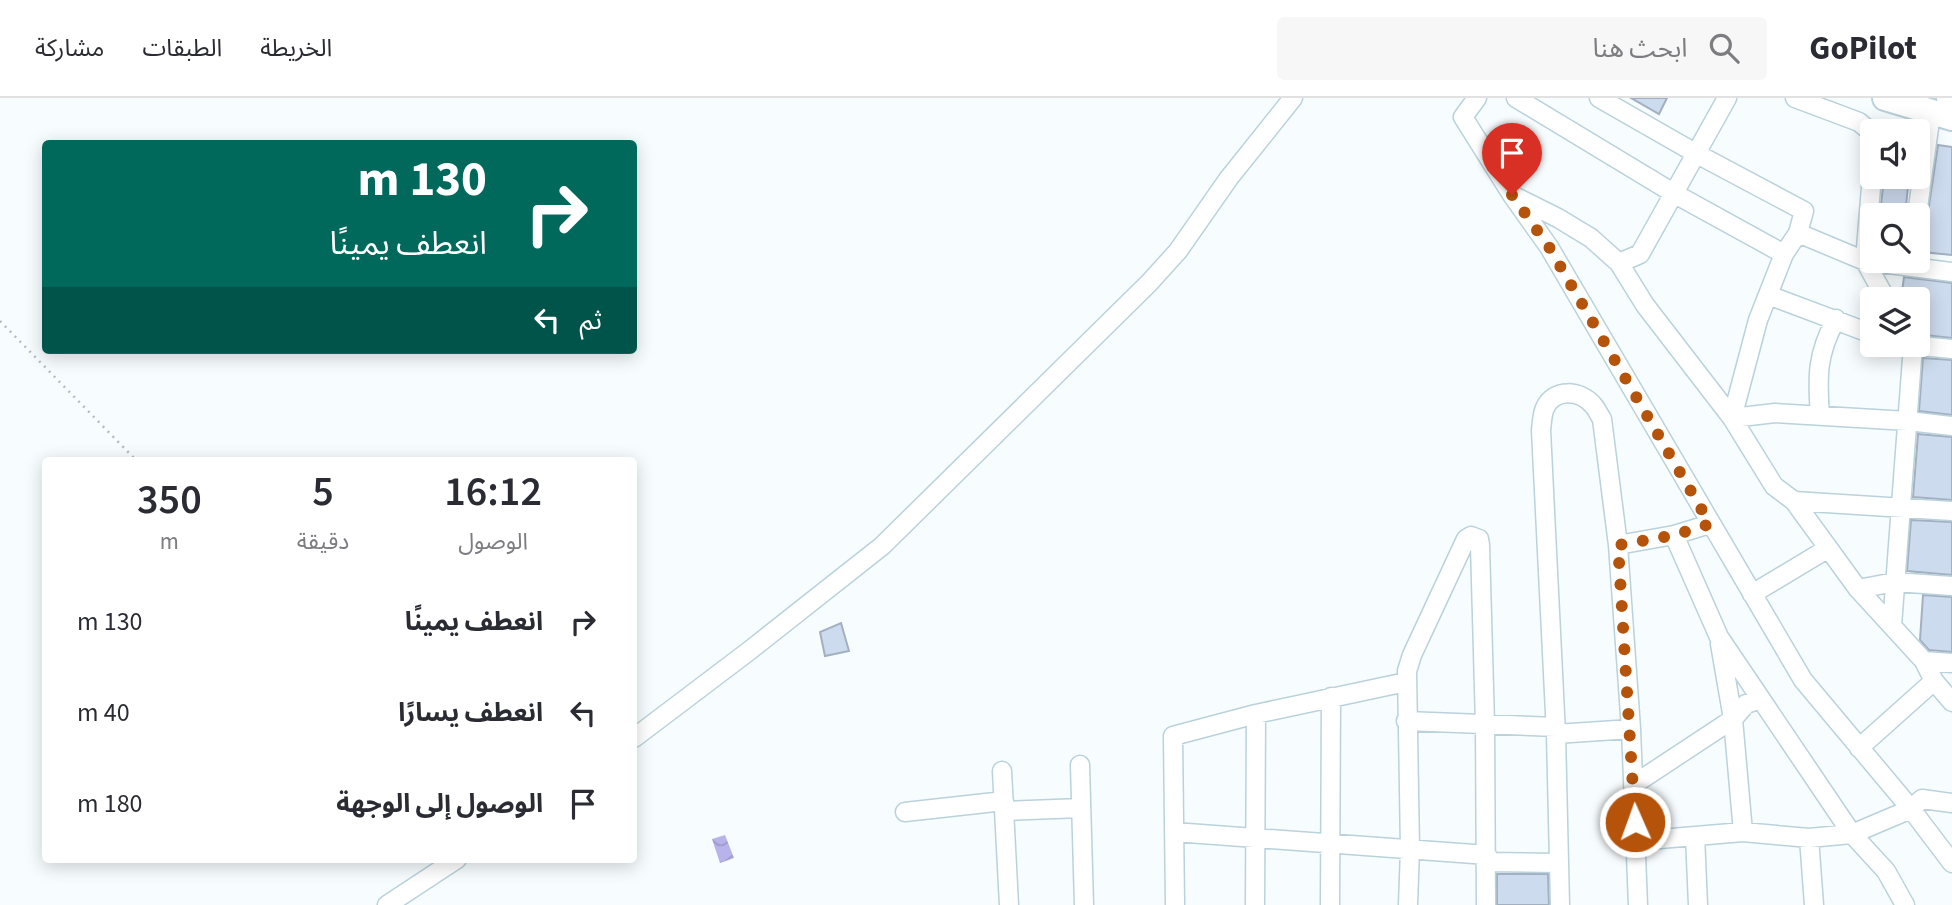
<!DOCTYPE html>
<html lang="ar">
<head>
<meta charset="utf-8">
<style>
  :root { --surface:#fff; --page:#f7f7f7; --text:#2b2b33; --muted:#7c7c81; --line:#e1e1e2 }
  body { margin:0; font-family:"Source Sans 3","Noto Sans Arabic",sans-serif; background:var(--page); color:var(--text); direction:rtl; height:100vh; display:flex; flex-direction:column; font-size:26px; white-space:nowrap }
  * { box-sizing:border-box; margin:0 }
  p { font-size:23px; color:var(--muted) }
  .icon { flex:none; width:38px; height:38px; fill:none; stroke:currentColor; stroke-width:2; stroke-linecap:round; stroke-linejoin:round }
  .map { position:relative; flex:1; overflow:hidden; direction:ltr }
  .sheet { position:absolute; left:42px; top:359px; width:595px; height:406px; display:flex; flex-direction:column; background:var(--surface); border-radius:7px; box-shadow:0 4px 18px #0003; direction:rtl }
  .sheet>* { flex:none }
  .top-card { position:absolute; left:42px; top:42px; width:595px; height:214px; border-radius:7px; box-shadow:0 4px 18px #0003; direction:rtl; background:#00695c; color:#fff; overflow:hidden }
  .buttons { position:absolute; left:1860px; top:21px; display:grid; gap:14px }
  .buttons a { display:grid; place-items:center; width:70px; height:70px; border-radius:7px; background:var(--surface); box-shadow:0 4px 18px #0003; font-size:35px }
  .pin { position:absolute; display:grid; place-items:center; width:60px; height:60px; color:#fff; margin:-72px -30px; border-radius:50% 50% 50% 0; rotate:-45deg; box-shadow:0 0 7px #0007 }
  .pin .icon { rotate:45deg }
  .me { position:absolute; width:77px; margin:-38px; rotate:358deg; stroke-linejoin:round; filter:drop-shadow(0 0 5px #0008) }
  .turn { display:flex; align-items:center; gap:24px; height:147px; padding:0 35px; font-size:32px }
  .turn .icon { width:91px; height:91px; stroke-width:2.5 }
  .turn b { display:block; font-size:49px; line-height:60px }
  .then { display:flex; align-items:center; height:66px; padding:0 35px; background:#0003; gap:14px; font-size:26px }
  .eta { display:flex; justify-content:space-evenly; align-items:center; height:119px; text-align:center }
  .eta b { font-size:42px; font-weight:600; line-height:49px }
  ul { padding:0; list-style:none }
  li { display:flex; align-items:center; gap:21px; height:91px; padding:0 35px }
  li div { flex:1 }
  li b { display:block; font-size:26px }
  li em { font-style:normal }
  header { display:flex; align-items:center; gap:42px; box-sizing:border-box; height:98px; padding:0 35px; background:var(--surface); border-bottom:2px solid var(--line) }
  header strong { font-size:33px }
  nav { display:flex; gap:38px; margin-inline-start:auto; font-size:24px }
  .search { width:490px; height:63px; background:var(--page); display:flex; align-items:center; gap:18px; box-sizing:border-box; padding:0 24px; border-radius:7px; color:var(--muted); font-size:26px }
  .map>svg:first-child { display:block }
  .water { fill:url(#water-waves) }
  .building { fill:#cddbee; stroke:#a3b0c2; stroke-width:2 }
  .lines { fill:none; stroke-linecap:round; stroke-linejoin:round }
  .street-casing { stroke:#b9d2db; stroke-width:21 }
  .secondary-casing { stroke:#b9d2db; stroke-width:28 }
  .path { stroke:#b4bbbd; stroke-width:2.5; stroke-dasharray:2 5; stroke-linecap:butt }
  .street { stroke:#fff; stroke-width:18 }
  .secondary { stroke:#fff; stroke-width:24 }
  .route { stroke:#b45309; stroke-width:12; stroke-dasharray:0 21.6 }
</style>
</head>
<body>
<header>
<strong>GoPilot</strong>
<div class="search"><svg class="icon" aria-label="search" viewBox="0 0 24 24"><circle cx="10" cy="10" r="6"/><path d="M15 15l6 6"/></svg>ابحث هنا</div>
<nav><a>الخريطة</a><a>الطبقات</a><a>مشاركة</a></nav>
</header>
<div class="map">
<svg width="1952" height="807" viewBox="0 0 1952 807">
  <defs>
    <pattern id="water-waves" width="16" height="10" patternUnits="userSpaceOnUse" patternTransform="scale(1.75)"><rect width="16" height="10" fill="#b9b3eb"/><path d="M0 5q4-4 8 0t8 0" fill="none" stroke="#9e9aca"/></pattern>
  </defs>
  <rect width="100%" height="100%" fill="#f7fcfe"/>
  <path class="water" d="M725,737l9,23 -14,5 -8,-24z"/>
  <path class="building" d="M1631,0h36l-8,16z
    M1938,47l14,2v108l-30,-3z
    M1884,79h25l-4,38h-25z
    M1904,179l48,6v55l-27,-3 3,-27 -10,-1v-8h-17z
    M1923,260l29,2v55l-33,-4z
    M1918,336l34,3v63l-39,-3z
    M1911,422l41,2v53l-45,-4z
    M1923,497l29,2v55l-23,-2 -9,-10z
    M841,525l8,28 -24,5 -5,-24z
    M1497,776h51l1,31h-52z"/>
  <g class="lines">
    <g class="street-casing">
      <path id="street" d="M1477,0l-14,19 49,78 37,52 254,433 108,129 41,54
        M1516,0l159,96 109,60
        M1599,0l98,56 107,57 -6,22 -14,21 -26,66 -26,98 43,-5 133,8 44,5
        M1795,0l64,24 13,11
        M1872,77l-7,86 21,38
        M1514,98l44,22 33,20 28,25 26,42 87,113 42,68 20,15 64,88 66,72 10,20 18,21
        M1917,117l14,-102
        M1798,135l67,28 87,11
        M1619,165l21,-9 87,-156
        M1768,197l104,39
        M1911,247l41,4
        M1820,317c-3,-39 -3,-61 16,-96
        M1794,403l158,10
        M1674,437l45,102 133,197 34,37 19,34
        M1618,447l56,-10 36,-11
        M1858,491l37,-7 57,4
        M1752,496l75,-45
        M1892,528l21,-281
        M1720,546l13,75 10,113
        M1924,563l28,2
        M1406,623l150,6
        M1556,636l75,-5
        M634,640l115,-87 133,-105 267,-263 29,-32 51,-73 64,-80
        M1859,650l75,-67
        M1080,667l4,140
        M1002,673l7,134
        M1633,687l100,-66 13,-15 15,-5
        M1004,713l77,-3
        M905,714l99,-11
        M1174,734l313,23
        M1695,738l3,69
        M1809,740l5,67
        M1636,743l107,-9 66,6 43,-4 59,-25 11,-10 30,4
        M1487,764l71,1
        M387,807l70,-46
        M1175,807l-2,-169 83,-22 150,-32
        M1255,807l1,-191
        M1330,807l1,-208
        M1408,807l2,-56 -3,-178 5,-16 54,-116 5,-3 8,3 1,6 5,179 1,181
        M1560,807l-4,-171 -15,-304c1,-7 1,-16 4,-22 9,-20 35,-18 48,-3 4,4 6,10 9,14l16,126 13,184 7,176"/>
    </g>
    <g class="secondary-casing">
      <path id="secondary" d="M1885,0l67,20
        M1949,0l3,1"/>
    </g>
    <path class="path" d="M0,223l136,139"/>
    <use href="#street" class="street"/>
    <use href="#secondary" class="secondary"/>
  </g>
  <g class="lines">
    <path class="route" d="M1512,97l37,52 161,277 -35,11 -57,10 17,277"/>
  </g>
</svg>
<div class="buttons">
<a><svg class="icon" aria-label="sound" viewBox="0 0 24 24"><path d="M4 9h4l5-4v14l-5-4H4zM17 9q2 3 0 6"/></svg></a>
<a><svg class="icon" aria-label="search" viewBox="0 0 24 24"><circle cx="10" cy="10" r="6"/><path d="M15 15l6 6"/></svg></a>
<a><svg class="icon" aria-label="layers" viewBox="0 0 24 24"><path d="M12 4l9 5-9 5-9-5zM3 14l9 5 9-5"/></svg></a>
</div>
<div class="pin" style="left:1512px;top:97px;background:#d93025"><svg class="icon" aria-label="arrive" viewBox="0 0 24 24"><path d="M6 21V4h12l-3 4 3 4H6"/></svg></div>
<svg class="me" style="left:1635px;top:724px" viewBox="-20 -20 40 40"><circle r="17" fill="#b45309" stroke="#fff" stroke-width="3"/><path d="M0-11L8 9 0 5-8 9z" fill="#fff"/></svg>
<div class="top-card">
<div class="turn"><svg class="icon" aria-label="right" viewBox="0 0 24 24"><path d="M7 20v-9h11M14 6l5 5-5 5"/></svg><div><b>130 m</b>انعطف يمينًا</div></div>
<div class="then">ثم<svg class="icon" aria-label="left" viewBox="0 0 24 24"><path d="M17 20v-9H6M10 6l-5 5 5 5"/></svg></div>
</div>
<section class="sheet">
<div class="eta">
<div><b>16:12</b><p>الوصول</p></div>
<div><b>5</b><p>دقيقة</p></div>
<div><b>350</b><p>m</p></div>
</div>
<ul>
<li><svg class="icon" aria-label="right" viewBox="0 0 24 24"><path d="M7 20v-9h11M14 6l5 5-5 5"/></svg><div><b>انعطف يمينًا</b></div><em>130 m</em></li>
<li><svg class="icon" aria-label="left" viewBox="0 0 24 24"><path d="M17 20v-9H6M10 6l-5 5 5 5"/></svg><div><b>انعطف يسارًا</b></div><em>40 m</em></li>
<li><svg class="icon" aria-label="arrive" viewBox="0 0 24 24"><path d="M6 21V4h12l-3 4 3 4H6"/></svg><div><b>الوصول إلى الوجهة</b></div><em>180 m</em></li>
</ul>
</section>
</div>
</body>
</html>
